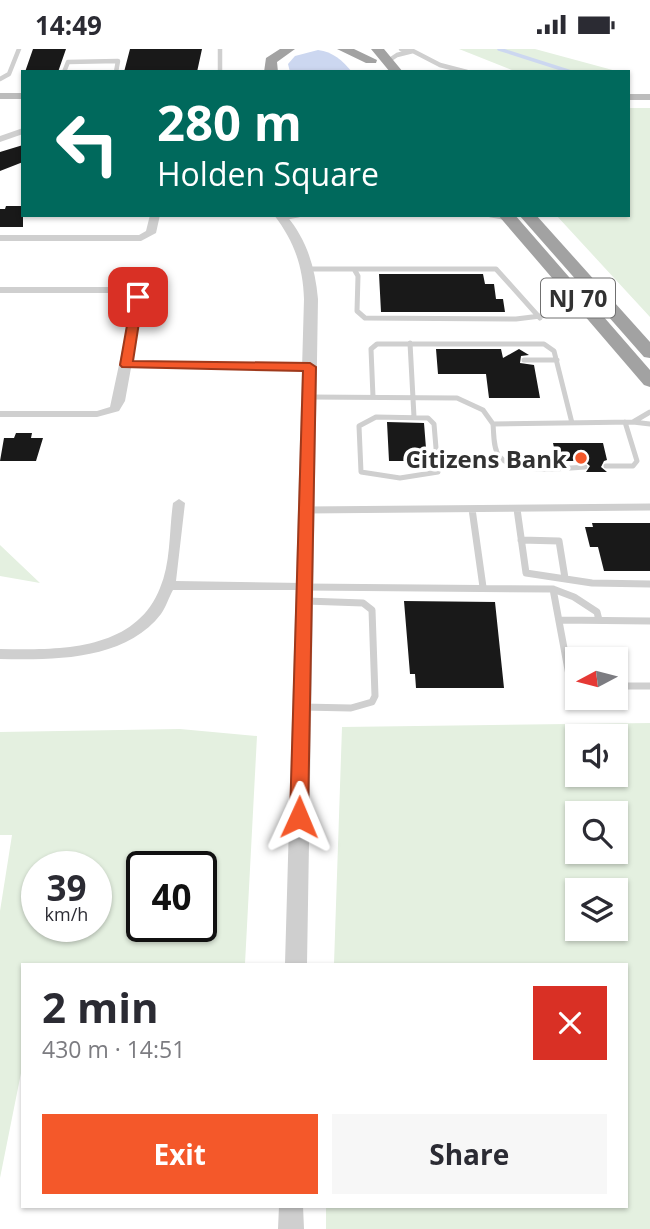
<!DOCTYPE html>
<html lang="en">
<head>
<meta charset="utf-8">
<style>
  :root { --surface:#fff; --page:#f7f7f7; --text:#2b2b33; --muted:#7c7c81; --accent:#f4582a }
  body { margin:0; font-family:"Open Sans",sans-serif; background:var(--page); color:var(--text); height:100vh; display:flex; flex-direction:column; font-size:26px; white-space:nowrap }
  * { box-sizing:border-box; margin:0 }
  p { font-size:23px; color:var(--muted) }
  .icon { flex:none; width:38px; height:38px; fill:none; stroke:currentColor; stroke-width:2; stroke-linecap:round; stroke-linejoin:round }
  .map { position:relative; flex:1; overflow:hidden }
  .panel { position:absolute; left:21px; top:914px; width:607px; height:245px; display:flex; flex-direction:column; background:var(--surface); border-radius:0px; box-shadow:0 2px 5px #0004 }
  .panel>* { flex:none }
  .top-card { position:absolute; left:21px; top:21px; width:609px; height:147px; border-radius:0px; box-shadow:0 2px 5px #0004; background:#00695c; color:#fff; overflow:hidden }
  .needle { width:46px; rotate:263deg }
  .controls { position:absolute; left:565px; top:598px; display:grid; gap:14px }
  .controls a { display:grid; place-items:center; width:63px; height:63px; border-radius:0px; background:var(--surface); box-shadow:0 2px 5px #0004; font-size:35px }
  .speed { position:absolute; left:21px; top:802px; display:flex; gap:14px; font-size:35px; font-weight:700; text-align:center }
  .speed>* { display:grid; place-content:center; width:91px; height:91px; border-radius:50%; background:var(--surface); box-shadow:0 2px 5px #0004; line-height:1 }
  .speed small { font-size:18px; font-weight:400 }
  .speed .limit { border:4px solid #111; border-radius:10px; background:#fff; color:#111 }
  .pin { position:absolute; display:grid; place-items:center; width:60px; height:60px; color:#fff; margin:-30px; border-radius:14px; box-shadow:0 4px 10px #0006 }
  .me { position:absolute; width:77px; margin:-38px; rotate:1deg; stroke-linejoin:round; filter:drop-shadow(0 0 5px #0008) }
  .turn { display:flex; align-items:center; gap:24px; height:147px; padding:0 21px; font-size:32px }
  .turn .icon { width:91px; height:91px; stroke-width:2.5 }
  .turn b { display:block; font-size:49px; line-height:60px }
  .round { display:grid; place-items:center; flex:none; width:74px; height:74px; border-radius:0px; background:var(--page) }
  .headline { display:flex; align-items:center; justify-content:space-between; height:119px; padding:0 21px }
  h1 { font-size:42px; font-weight:700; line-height:52px }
  .cta { display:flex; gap:14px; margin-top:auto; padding:14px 21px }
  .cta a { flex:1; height:80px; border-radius:0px; background:var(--accent); color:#fff; font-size:28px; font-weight:700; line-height:80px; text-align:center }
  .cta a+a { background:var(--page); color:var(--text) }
  .status { display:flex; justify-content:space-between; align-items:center; height:49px; padding:0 35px; background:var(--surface); direction:ltr }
  .status svg { height:19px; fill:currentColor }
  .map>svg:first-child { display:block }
  .green { fill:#e4f0e0; fill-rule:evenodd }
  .water { fill:#ccd7f0 }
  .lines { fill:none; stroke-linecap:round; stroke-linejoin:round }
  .stream { stroke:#ccd7f0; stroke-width:3.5 }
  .building { fill:#191919 }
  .service-far2 { stroke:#cfcfcf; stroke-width:4.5 }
  .service-far1 { stroke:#cfcfcf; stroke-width:5 }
  .service { stroke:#cfcfcf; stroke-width:7 }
  .minor { fill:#cfcfcf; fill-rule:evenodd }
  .tertiary { fill:#cfcfcf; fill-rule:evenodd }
  .secondary { fill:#bcbcbc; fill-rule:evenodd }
  .trunk { fill:#a2a2a2; fill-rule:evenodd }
  .route { fill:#f4582a; stroke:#9f391b; stroke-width:2 }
  .poi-dot { fill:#f4582a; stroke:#fff; stroke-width:2.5 }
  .labels { text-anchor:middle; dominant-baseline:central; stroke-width:7; stroke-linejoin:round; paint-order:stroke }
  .shield { fill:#fff; stroke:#707070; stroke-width:2 }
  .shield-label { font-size:23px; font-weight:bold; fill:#323232 }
  .poi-label { font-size:24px; font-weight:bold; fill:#323232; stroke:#fff; text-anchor:end }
</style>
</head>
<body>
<div class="status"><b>14:49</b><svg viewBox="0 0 49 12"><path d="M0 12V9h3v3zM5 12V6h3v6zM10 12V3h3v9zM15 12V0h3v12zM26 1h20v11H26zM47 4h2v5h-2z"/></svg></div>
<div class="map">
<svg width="650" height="1180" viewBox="0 0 650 1180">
  <rect width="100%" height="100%" fill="#fff"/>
  <path class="green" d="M459,0h76l85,23h-103z
    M628,59h22v209l-94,-102h72z
    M0,496l40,38 -40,-7z
    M650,674v506h-324v-23h300v-242h-292l8,-237zM578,688h38v38h-38zM578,765h38v38h-38zM578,842h38v38h-38z
    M180,680l77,7 -12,228h-222v99l-23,115v-267l12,-76h-12v-103zM96,817v60h-59v-60zM201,817v60h-59v-60z"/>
  <path class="water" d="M318,1c15,2 24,10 34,22h-62l-2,-8 7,-8z"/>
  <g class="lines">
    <path class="stream" d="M499,0l72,23"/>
  </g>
  <path class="building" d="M33,0h33l-8,23h-33z
    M130,0h72l-5,23h-73z
    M23,96v17l-23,9v-19z
    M6,157h17v21h-23v-18h5z
    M379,225h104l2,10h9l2,15h7l2,13h-124z
    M436,300h65l2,9 16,-9 10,6 -8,1 -1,7 14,2 6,33h-51l-3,-24h-48z
    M387,373l37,1 3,38h-38z
    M16,384h16l-1,5h12l-7,23h-36l4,-23h10z
    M553,394h50l4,17 -3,1 -3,6 6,5h-21l4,-6 -6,-5h-27z
    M592,474h58v48h-46l-6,-24h-8l-5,-20h8z
    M404,552l91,1 9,86h-88l-1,-14h-5z"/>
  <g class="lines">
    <path class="service-far2" d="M220,0v23
      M413,2l27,14 27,7
      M388,12l9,-6 16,-4 -12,-2
      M64,23l4,-10 50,-1 -2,11
      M0,30l9,-5 10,-25
      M490,166l17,3
      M283,169l16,-3"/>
    <path class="service-far1" d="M309,220h187l44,49
      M354,220l4,7 -1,35 8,7 151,1 73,-9
      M410,294l4,74
      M524,311h33
      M310,348l147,1 26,12 10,14 140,-2
      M373,348l-2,-48 6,-5h167l10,7 18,72
      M650,363l-17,10 17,2
      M376,368l52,1 6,6 4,48 -38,6 -39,-6 -2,-46z
      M493,375c1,10 0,24 6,32 15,19 65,12 86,11
      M606,417h27l4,-5 -12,-39"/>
    <path class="service" d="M472,460l11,78
      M517,460l9,64 66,10 58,1
      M306,461l344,-3
      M521,491l38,1 6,37
      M304,538l249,2 21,8 23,15 2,8
      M553,540l16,86 9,5
      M559,571l91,1
      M616,637h34
      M302,658l49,1 21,-6 3,-6 -3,-86 -9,-7 -57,-2"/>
    <path class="minor" d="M23,79v6l-23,8v-6z
      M150,166h10l-4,18 -15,8h-141v-6h139l7,-4z
      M0,238h122l16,4 5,8 -11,63 178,2 6,3 -6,3 -179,-2 -6,33 -6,10 -22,6h-97v-6h97l13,-4 23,-108 -3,-4 -8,-2h-122z
      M179,450l6,4 -9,78 127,2 5,1 2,3 -2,3h-135c-4,7 -7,17 -12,24 -36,47 -108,46 -161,45v-10c57,1 135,3 160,-61 11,-26 9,-57 13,-85z"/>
    <path class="tertiary" d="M274,166h12c21,25 29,52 32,84l-11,665h-22l19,-665c-1,-33 -10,-58 -30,-84z
      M279,1157h24l1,23h-26z"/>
    <path class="secondary" d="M0,44h23v6h-23z
      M628,45h22v6h-22z"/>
    <path class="trunk" d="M280,0h15l-18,13 1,10h-14l2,-14z
      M337,0h17l23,11 -1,3h-10z
      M371,0h13l19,23h-13z
      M498,166h17l135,155v17l-6,-2z
      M519,166h17l114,127v16l-6,-1z"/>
  </g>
  <path class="route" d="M138,245l5,3 -10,64 177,2 6,4 -8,450 -2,5h-13l-3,-5 13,-446 -181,-4 -2,-2 12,-68z"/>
  <circle class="poi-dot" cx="581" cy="409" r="7"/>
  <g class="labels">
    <rect class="shield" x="541" y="229.5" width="74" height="39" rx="5"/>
    <g class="shield-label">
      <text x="578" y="249">NJ 70</text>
    </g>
    <g class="poi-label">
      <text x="567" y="409">Citizens Bank</text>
    </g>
  </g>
</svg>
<div class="controls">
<a><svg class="needle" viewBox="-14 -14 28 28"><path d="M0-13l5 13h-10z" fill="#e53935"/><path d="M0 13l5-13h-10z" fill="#7c7c81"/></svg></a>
<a><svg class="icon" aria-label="sound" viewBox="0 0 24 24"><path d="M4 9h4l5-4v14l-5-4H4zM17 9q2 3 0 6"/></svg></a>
<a><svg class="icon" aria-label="search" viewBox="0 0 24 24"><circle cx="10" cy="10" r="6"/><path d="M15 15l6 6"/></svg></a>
<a><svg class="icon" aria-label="layers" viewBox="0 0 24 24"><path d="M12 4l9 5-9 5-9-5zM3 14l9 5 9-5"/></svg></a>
</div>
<div class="speed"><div>39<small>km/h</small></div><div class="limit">40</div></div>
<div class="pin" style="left:138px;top:248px;background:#d93025"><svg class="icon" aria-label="arrive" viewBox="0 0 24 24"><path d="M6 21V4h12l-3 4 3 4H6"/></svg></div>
<svg class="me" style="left:299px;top:768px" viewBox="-20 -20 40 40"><path d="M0-17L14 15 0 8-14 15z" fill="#f4582a" stroke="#fff" stroke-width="4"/></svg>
<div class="top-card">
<div class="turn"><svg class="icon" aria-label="left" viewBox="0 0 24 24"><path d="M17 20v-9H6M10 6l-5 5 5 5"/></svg><div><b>280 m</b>Holden Square</div></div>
</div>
<section class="panel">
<div class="headline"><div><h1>2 min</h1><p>430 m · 14:51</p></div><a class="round" style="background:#d93025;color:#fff"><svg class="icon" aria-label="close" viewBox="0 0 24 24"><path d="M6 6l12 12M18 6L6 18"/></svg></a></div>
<div class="cta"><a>Exit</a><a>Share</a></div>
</section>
</div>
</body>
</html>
